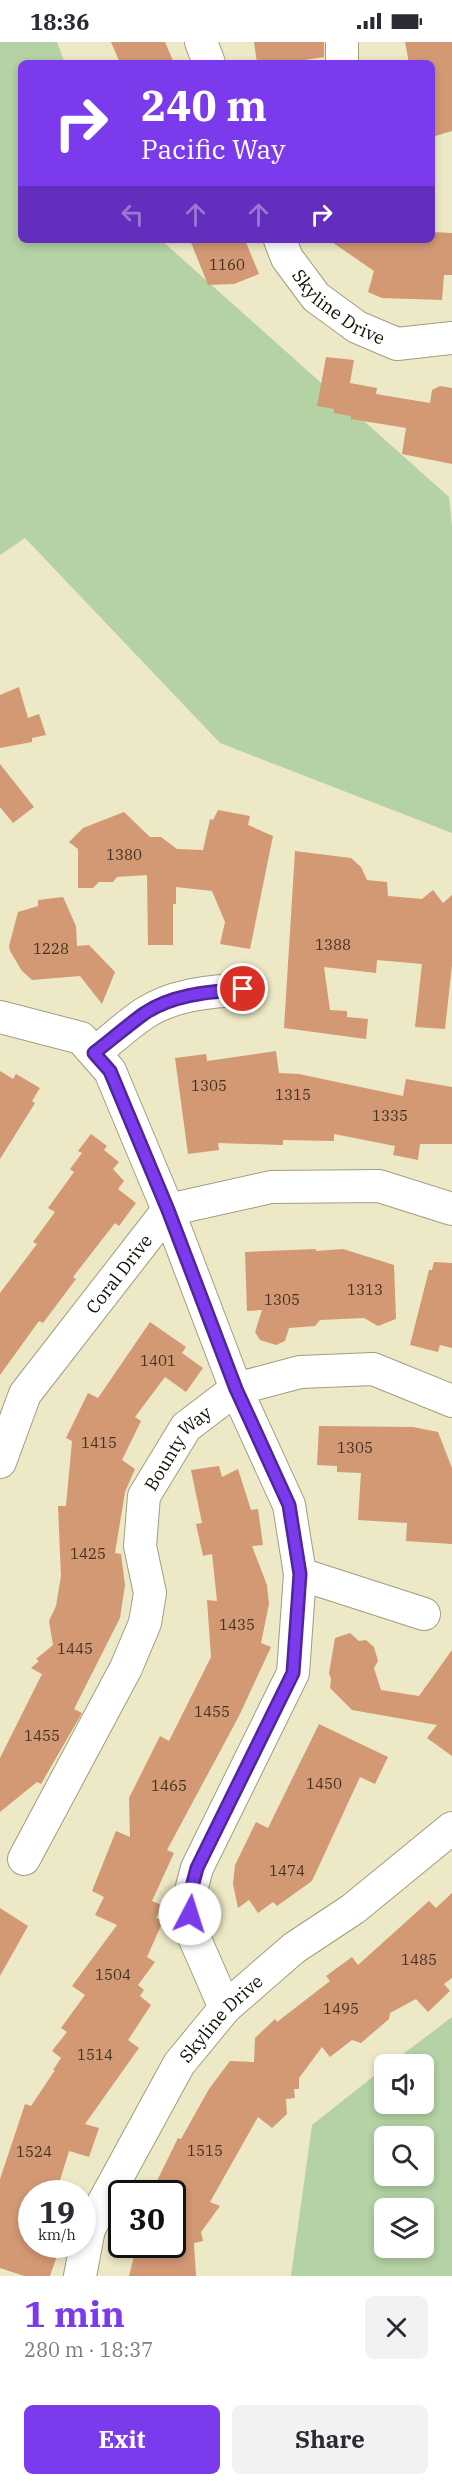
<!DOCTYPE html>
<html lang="en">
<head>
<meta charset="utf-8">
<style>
  :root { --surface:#fff; --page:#f2f2f3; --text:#2b2b33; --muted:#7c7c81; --accent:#7c3aed }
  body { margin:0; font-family:"IBM Plex Serif",serif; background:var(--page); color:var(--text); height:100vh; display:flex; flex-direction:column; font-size:22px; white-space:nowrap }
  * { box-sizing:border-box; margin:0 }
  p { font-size:20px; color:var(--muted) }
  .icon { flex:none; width:33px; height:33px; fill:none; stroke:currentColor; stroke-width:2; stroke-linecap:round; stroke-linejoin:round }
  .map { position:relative; height:2234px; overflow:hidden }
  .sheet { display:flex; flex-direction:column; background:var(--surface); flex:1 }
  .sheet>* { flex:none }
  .guide { position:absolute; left:18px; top:18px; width:417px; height:183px; border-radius:9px; box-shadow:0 3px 9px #0003; background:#7c3aed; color:#fff; overflow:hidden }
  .tools { position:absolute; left:374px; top:2012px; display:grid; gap:12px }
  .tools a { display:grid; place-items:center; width:60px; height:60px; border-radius:9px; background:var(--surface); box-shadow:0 3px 9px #0003; font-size:30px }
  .speed { position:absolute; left:18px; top:2138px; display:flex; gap:12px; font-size:30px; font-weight:700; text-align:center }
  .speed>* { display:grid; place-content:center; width:78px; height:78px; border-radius:50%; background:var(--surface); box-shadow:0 3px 9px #0003; line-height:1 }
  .speed small { font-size:15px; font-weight:400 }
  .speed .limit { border:3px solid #111; border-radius:9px; background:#fff; color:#111 }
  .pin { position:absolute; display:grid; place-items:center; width:51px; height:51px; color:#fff; margin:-26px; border:3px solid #fff; border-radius:50%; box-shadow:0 2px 6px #0007 }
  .me { position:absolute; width:66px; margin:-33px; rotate:5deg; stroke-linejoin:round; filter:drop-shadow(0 0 4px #0008) }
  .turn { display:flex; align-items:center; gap:21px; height:126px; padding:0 24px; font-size:27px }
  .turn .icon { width:78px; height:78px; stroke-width:2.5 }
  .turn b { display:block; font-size:42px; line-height:51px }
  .lanes { display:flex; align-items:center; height:57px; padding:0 24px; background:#0003; justify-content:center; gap:30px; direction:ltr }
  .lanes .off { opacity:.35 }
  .round { display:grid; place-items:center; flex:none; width:63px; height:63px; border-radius:9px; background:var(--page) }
  .overview { display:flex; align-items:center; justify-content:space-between; height:102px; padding:0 24px }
  h1 { font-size:36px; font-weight:700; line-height:45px; color:var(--accent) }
  .button { display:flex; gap:12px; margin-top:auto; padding:12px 24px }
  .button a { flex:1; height:69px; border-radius:9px; background:var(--accent); color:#fff; font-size:24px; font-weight:700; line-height:69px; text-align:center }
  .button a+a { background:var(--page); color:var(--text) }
  .status { display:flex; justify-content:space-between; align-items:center; height:42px; padding:0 30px; background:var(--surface); direction:ltr }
  .status svg { height:16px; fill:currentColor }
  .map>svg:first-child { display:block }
  .green { fill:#b4d2a3; fill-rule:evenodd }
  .building { fill:#d39974 }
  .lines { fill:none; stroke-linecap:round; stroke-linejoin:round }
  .minor-casing { stroke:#a29d7d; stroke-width:34 }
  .minor { stroke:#fff; stroke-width:32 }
  .route-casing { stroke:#51269a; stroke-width:15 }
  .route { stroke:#7c3aed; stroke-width:10 }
  .labels { text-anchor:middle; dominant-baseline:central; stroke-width:4.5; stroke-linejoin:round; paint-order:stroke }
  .number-label { font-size:15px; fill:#423221 }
  .street-label { font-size:18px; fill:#121005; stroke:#ede8c5 }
</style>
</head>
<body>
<div class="status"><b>18:36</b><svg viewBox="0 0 49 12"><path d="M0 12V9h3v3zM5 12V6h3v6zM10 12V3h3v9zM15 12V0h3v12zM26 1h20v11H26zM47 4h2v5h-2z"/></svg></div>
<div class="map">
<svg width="452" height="2234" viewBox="0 0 452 2234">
  <rect width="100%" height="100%" fill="#ede8c5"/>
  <path class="green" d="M0,0h57l8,21h-44v177h140l288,257 3,30v306l-232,-90 -195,-205 -25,17z
    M452,1975v259h-161l21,-151 72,-57v35h39v-39h-33zM384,2094h39v39h-39zM384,2166h39v39h-39z"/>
  <path class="building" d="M111,0h54l9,21h-54z
    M254,0h70v15l-39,6h-28z
    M405,0h47v89l-20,6v-74h-23z
    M432,190l20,1v42h-8l-2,25 -60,-2 -14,-6 6,-21 -45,-31h103z
    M190,198h55l14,34 -25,10 -26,1z
    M326,315l28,3 -4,23 27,5 -1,6 54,9 2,-13 8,-4 12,2v76l-50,-10 4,-26 -55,-9v-3l-17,-3v-4l-17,-3z
    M19,645l9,31 11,-4 7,21 -14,3v4l-32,6v-53z
    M0,722l34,43 -21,16 -13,-16z
    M218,768l32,6 -2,9 25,11 -23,113 -30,-5 5,-22 -13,-31 -36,-4v17h-3v41h-25l-1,-70 -30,2 -4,5h-14l-6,6h-15v-39l-9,-7 14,-14 41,-16 26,25h11l16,12 26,1 7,-31 3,1z
    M295,809l56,7 10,9 6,13 20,2 1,14 34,3 11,-9 10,13 9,-8v70l-7,64 -30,-2 7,-63 -45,-4 -1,13 -52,-6 6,43 17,1v6l21,2 -2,20 -82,-11z
    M63,855l13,29 1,20 12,-1 26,27 -13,32 -22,-28 -48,4 -10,-9 -12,-20 -1,-5 9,-34 20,-6v-6z
    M276,1009l3,22 20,1 104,22 3,-17 46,8v57h-32l-2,16 -25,-5 2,-9 -61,-12v7l-51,-1v5l-65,-2 1,7 -31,4 -13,-96 31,-4 1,7z
    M0,1029l13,8 3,-5 24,14 -8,13 3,2 -35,56z
    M91,1092l16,12 -3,4 15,12 -6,7 11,12 -6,8 18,14 -17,23 -4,-3 -42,54 3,2 -33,44 -4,-2 -39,54v-82l37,-49 -4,-2 22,-30 -7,-4 26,-36 -4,-3 12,-16 -4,-2z
    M316,1207v2l27,-2 51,16 2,54 -18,7 -14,-8 -44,2 -5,6 -26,2 -4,13 -9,4 -16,-5 -5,-8 7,-22 -15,1 -2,-59z
    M434,1220l18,1v85l-12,-3 -2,7 -28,-7 19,-75h3z
    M150,1280l36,25 -4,6 21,15 -17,24 -21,-15 -30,40 6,4 -19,39 13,9 -10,23 -10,61 6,1 4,31 -5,33 -46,91 8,4 -41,71 -4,-2 -37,30v-54l42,-84 -11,-6 8,-7 -3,-2 17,-14 -4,-24 7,-15 5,-30 -3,-70h8l6,-65 -6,-3 22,-45 10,5z
    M319,1384l94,1 25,5 14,36v76l-46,-3 1,-18 -49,-3 3,-47 -24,-1v-6l-20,-1z
    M219,1424l3,11 16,-8 13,41 7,-1 5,36 -11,1 15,39 2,19 -8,39 10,4 -32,69 -72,134 7,3 -22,48 10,4 -6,13 7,3 -16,36 8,5 -17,23 6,5 -4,6 11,9 -23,35 11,8 -54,76 14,4 -10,29 -20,-6 -13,42h-24v51h19v7l7,2 -8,23h-26l-24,-8v-89l25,-75 6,2 24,-36h-2l8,-12 -9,-7 15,-19 -6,-4 24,-33 -13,-9 45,-61 -22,-10 9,-18 -12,-6 24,-60 14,6 -1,-39 31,-62 9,5 42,-84 -4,-57 10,1 -5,-47 -9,2 -7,-32 6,-1 -11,-53z
    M350,1591l9,8 7,-1 8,7 4,14 -4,7 7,22 38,6 33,-46v106l-25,-18 10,-13 -85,-15 -22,-22 1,-9 -2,-6 6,-35z
    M319,1682l69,33 -13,27 -15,-7 -48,104 -35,25 -4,-4 -15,11 -9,-13 -11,8 -5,-24 2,-19 21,-43 12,6z
    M452,1851v85l-8,6 6,7 -22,21 -12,-13 -26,14 -1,6 -28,24 -9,-3 -22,17 -8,-10 -23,31v11h-5l1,9 -9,1 1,15 -15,14 -14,-11 -48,85 10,4 -19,26 2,9 -9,2 2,33h-67l8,-32h35v-51h-21l27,-55 3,1 28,-50 21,-28 24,1 1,-24 20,-19 2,3 53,-41 -4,-5 26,-19 6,8 71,-64 7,7z
    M0,1866l28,18 -28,50z"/>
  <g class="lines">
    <g class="minor-casing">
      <g id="minor">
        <path d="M201,0l8,21"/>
        <path d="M342,21v-21"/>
        <path id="s1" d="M280,198l7,18 29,39 41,30 40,17 55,-6"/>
        <path d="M0,975l81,21 29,33 58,139 68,179 53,116 11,69 -7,99 -96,195 -8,30 2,32 34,78"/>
        <path d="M95,1011c16,-13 33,-29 50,-40 29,-19 65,-21 99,-24"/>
        <path id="s2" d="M0,1420l25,-68 143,-184 103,-23 108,-1 73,23"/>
        <path d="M300,1532l124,40"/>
        <path id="s3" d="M24,1817l102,-191 19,-45 5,-30 -10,-47 4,-50 42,-69 50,-38 64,-17 73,-3 79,32"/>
        <path id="s4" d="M80,2234l9,-47 90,-165 46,-56 69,-60 59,-39 99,-81"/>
      </g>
    </g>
    <use href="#minor" class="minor"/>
  </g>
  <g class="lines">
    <g class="route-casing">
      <path id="route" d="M190,1872l-1,-16 8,-30 96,-195 7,-99 -11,-69 -53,-116 -68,-179 -58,-139 -16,-18c17,-13 34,-28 51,-40 29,-19 65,-21 98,-24"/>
    </g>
    <use href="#route" class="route"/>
  </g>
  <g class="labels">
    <g class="number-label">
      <text x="227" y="222">1160</text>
      <text x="124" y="812">1380</text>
      <text x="333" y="902">1388</text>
      <text x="51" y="906">1228</text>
      <text x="209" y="1043">1305</text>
      <text x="293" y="1052">1315</text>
      <text x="390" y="1073">1335</text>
      <text x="365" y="1247">1313</text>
      <text x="282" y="1257">1305</text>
      <text x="158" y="1318">1401</text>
      <text x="99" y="1400">1415</text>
      <text x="355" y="1405">1305</text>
      <text x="88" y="1511">1425</text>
      <text x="237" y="1582">1435</text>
      <text x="75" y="1606">1445</text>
      <text x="212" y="1669">1455</text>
      <text x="42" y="1693">1455</text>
      <text x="324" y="1741">1450</text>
      <text x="169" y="1743">1465</text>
      <text x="287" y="1828">1474</text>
      <text x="419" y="1917">1485</text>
      <text x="113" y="1932">1504</text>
      <text x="341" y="1966">1495</text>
      <text x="95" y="2012">1514</text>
      <text x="205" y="2108">1515</text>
      <text x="34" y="2109">1524</text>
    </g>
    <g class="street-label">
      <text stroke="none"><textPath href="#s1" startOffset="92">Skyline Drive</textPath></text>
      <text stroke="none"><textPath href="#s2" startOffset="225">Coral Drive</textPath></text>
      <text stroke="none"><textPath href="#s3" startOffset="453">Bounty Way</textPath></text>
      <text stroke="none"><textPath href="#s4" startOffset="298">Skyline Drive</textPath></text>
    </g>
  </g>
</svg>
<div class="tools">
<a><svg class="icon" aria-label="sound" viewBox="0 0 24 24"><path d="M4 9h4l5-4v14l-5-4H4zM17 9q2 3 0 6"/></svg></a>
<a><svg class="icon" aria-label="search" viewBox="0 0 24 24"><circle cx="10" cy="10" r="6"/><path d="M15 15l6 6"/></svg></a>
<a><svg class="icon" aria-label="layers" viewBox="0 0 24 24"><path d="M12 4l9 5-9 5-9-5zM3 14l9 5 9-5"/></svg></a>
</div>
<div class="speed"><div>19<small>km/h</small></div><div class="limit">30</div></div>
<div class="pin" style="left:243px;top:947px;background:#d93025"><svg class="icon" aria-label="arrive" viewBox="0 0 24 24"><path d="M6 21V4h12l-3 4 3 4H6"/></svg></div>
<svg class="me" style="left:190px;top:1872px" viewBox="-20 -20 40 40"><circle r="19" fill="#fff"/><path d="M0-13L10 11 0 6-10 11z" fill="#7c3aed"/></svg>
<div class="guide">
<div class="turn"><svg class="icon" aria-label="right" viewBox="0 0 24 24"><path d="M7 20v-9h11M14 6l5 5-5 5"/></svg><div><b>240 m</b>Pacific Way</div></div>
<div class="lanes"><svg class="icon off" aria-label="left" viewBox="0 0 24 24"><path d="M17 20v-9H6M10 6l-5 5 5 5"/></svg><svg class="icon off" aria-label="ahead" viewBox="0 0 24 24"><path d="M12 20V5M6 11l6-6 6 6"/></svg><svg class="icon off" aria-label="ahead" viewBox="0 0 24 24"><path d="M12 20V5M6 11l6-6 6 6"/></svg><svg class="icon" aria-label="right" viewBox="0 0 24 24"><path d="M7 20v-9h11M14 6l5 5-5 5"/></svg></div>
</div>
</div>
<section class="sheet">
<div class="overview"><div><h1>1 min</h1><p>280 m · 18:37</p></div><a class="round"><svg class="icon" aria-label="close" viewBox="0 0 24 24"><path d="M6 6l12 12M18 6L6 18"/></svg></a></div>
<div class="button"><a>Exit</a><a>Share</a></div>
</section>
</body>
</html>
